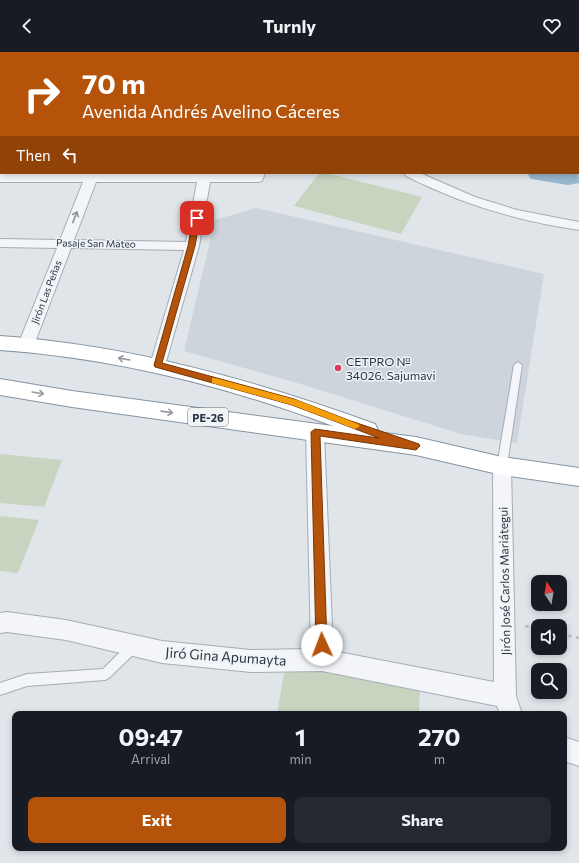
<!DOCTYPE html>
<html lang="en">
<head>
<meta charset="utf-8">
<style>
  :root { --surface:#171b24; --page:#242831; --text:#f1f3f6; --muted:#9ea1a6; --accent:#b45309 }
  body { margin:0; font-family:Commissioner,sans-serif; background:var(--page); color:var(--text); height:100vh; display:flex; flex-direction:column; font-size:15px; white-space:nowrap }
  * { box-sizing:border-box; margin:0 }
  p { font-size:13px; color:var(--muted) }
  .icon { flex:none; width:22px; height:22px; fill:none; stroke:currentColor; stroke-width:2; stroke-linecap:round; stroke-linejoin:round }
  .map { position:relative; flex:1; overflow:hidden }
  .drawer { position:absolute; left:12px; top:659px; width:555px; height:140px; display:flex; flex-direction:column; background:var(--surface); border-radius:8px; box-shadow:0 2px 6px #0003 }
  .drawer>* { flex:none }
  .guide { position:absolute; left:0px; top:0px; width:579px; height:122px; box-shadow:0 2px 6px #0003; background:#b45309; color:#fff; overflow:hidden }
  .needle { width:26px; rotate:348deg }
  .fabs { position:absolute; left:531px; top:523px; display:grid; gap:8px }
  .fabs a { display:grid; place-items:center; width:36px; height:36px; border-radius:8px; background:var(--surface); box-shadow:0 2px 6px #0003; font-size:20px }
  .pin { position:absolute; display:grid; place-items:center; width:34px; height:34px; color:#fff; margin:-17px; border-radius:8px; box-shadow:0 2px 6px #0006 }
  .me { position:absolute; width:44px; margin:-22px; rotate:358deg; stroke-linejoin:round; filter:drop-shadow(0 0 3px #0008) }
  .turn { display:flex; align-items:center; gap:14px; height:84px; padding:0 16px; font-size:18px }
  .turn .icon { width:52px; height:52px; stroke-width:2.5 }
  .turn b { display:block; font-size:28px; line-height:34px }
  .then { display:flex; align-items:center; height:38px; padding:0 16px; background:#0003; gap:8px; font-size:15px }
  .eta { display:flex; justify-content:space-evenly; align-items:center; height:68px; text-align:center }
  .eta b { font-size:24px; font-weight:700; line-height:28px }
  .primary-button { display:flex; gap:8px; margin-top:auto; padding:8px 16px }
  .primary-button a { flex:1; height:46px; border-radius:8px; background:var(--accent); color:#fff; font-size:16px; font-weight:700; line-height:46px; text-align:center }
  .primary-button a+a { background:var(--page); color:var(--text) }
  header { display:flex; justify-content:space-between; align-items:center; height:52px; padding:0 16px; background:var(--surface); font-size:18px; font-weight:700 }
  .map>svg:first-child { display:block }
  .built { fill:#cdd4dc }
  .green { fill:#c7d5c0 }
  .lines { fill:none; stroke-linecap:round; stroke-linejoin:round }
  .river { fill:#97b7ce; fill-rule:evenodd }
  .lane-casing { stroke:#a5acb5; stroke-width:2 }
  .street-casing { stroke:#a5acb5; stroke-width:2 }
  .highway-casing { stroke:#8694a2; stroke-width:2 }
  .path { stroke:#bec3c9; stroke-width:3; stroke-dasharray:4 4; stroke-linecap:butt }
  .lane { fill:#f3f5f8; fill-rule:evenodd }
  .street { fill:#f3f5f8; fill-rule:evenodd }
  .highway { fill:#fff; fill-rule:evenodd }
  .oneway { stroke:#8d949e }
  .oneway2 { stroke:#939aa1 }
  .route { fill:#b45309; stroke:#753606 }
  .slow { fill:#f59e0b }
  .poi-dot { fill:#db3962; stroke:#f0f4f7; stroke-width:1.5 }
  .labels { text-anchor:middle; dominant-baseline:central; stroke-width:3; stroke-linejoin:round; paint-order:stroke }
  .far-street-label { font-size:10px; fill:#273443; stroke:#f0f4f7 }
  .shield { fill:#f0f4f7; stroke:#636e79; stroke-width:1 }
  .shield-label { font-size:11px; font-weight:bold; fill:#273443 }
  .poi-label { font-size:12px; fill:#273443; stroke:#f0f4f7; text-anchor:start }
  .street-label { font-size:12px; fill:#273443; stroke:#f0f4f7 }
  .near-street-label { font-size:14px; fill:#273443; stroke:#f0f4f7 }
</style>
</head>
<body>
<header><svg class="icon" aria-label="back" viewBox="0 0 24 24"><path d="M15 5l-7 7 7 7"/></svg>Turnly<svg class="icon" aria-label="heart" viewBox="0 0 24 24"><path d="M12 20l-8-8c-3-5 5-10 8-4 3-6 11-1 8 4z"/></svg></header>
<div class="map">
<svg width="579" height="811" viewBox="0 0 579 811">
  <rect width="100%" height="100%" fill="#e0e5ea"/>
  <path class="built" d="M256,156l288,66 -27,169 -56,-9 -167,-52 -110,-31 31,-131z"/>
  <path class="green" d="M319,121h7l96,24 -21,37 -107,-28z
    M0,402l62,6 -18,47 -44,-4z
    M0,464l39,4 -21,53 -18,-2z
    M286,610l134,21 -1,31h-142z"/>
  <g class="lines">
    <path class="river" d="M281,0h24l1,1h-24z
      M578,115l1,16 -11,2 -37,-6 -4,-6h51z"/>
    <g class="lane-casing">
      <path id="lane" d="M518,310l4,3 -15,101 -2,3h-6l-2,-3 17,-101z
        M134,589l4,1 1,4 -1,4 -29,28 -4,2 -78,6 -27,9v-12l27,-9 76,-5 27,-27z"/>
    </g>
    <g class="street-casing">
      <path id="street" d="M314,0h13l1,1h-13z
        M388,0h10v1h-10z
        M482,0h10l1,1h-10z
        M574,0h5v5l-1,-4z
        M578,61h1v6h-1z
        M1,93v8l-1,1v-8z
        M87,121h178l-3,8 -4,1h-48l-11,64 -35,123 -6,2 -6,-2 -2,-4 34,-115 -113,-2 -37,97 -2,4 -6,2 -6,-2 -2,-4 39,-97 -57,-1v-8l60,1 23,-58h-83v-8zM96,130h101l-11,60 -112,-2z
        M404,121h16l55,24 42,13 62,12v8c-61,-9 -118,-26 -173,-54z
        M315,373l6,2 3,5 9,219 161,31 -1,-216 3,-5 6,-3 6,3 3,5 5,230 6,18h-22l-3,-8 -175,-35 -71,1 -89,-9 -96,-23 -59,-8 -7,1v-20l7,-1 59,8 96,21 89,9 60,-1 -5,-217 3,-5z
        M564,685l15,5v24l-15,-5z"/>
    </g>
    <g class="highway-casing">
      <path id="highway" d="M0,284c129,9 254,44 375,88l3,6 -1,2 39,5 86,20 77,11v18l-77,-11 -86,-20 -344,-48 -72,-12v-16l72,12 261,35c-107,-40 -219,-68 -333,-76z"/>
    </g>
    <path class="path" d="M525,574l13,3
      M560,582l19,4"/>
    <use href="#lane" class="lane"/>
    <use href="#street" class="street"/>
    <use href="#highway" class="highway"/>
  </g>
  <defs><path id="oneway-shaft" d="M-6 0H5M1.5-3L5.5 0L1.5 3" fill="none" stroke-width="1.6" stroke-linecap="round" stroke-linejoin="round"/></defs>
  <use class="oneway" href="#oneway-shaft" transform="translate(75 165) rotate(-69)"/>
  <g class="oneway2">
    <use href="#oneway-shaft" transform="translate(124 307) rotate(-170)"/>
    <use href="#oneway-shaft" transform="translate(38 341) rotate(9)"/>
    <use href="#oneway-shaft" transform="translate(167 360) rotate(8)"/>
  </g>
  <path class="route" d="M197,164l3,2 -5,28 -33,117 132,36 54,21 71,24 1,2 -4,4 -96,-14 7,209 -1,4 -4,2 -4,-2 -2,-4 -5,-213 4,-3 64,9 -87,-33 -137,-38 -1,-2 34,-119 5,-28z"/>
  <path class="slow" d="M212,326h3l82,22 61,24 2,2 -5,3 -63,-24 -80,-22z"/>
  <circle class="poi-dot" cx="338" cy="316" r="4"/>
  <g class="labels">
    <g class="far-street-label">
      <text transform="translate(96 191) rotate(1)">Pasaje San Mateo</text>
      <text transform="translate(46 240) rotate(-69)">Jirón Las Peñas</text>
    </g>
    <rect class="shield" x="188" y="356" width="40" height="18" rx="3"/>
    <g class="shield-label">
      <text x="208" y="365">PE-26</text>
    </g>
    <g class="poi-label">
      <text x="346" y="309">CETPRO №<tspan x="346" dy="14">34026. Sajumavi</tspan></text>
    </g>
    <g class="street-label">
      <text transform="translate(504 529) rotate(-91)">Jirón José Carlos Mariátegui</text>
    </g>
    <g class="near-street-label">
      <text transform="translate(226 604) rotate(4)">Jiró Gina Apumayta</text>
    </g>
  </g>
</svg>
<div class="fabs">
<a><svg class="needle" viewBox="-14 -14 28 28"><path d="M0-13l5 13h-10z" fill="#e53935"/><path d="M0 13l5-13h-10z" fill="#9ea1a6"/></svg></a>
<a><svg class="icon" aria-label="sound" viewBox="0 0 24 24"><path d="M4 9h4l5-4v14l-5-4H4zM17 9q2 3 0 6"/></svg></a>
<a><svg class="icon" aria-label="search" viewBox="0 0 24 24"><circle cx="10" cy="10" r="6"/><path d="M15 15l6 6"/></svg></a>
</div>
<div class="pin" style="left:197px;top:166px;background:#d93025"><svg class="icon" aria-label="arrive" viewBox="0 0 24 24"><path d="M6 21V4h12l-3 4 3 4H6"/></svg></div>
<svg class="me" style="left:322px;top:593px" viewBox="-20 -20 40 40"><circle r="19" fill="#fff"/><path d="M0-13L10 11 0 6-10 11z" fill="#b45309"/></svg>
<div class="guide">
<div class="turn"><svg class="icon" aria-label="right" viewBox="0 0 24 24"><path d="M7 20v-9h11M14 6l5 5-5 5"/></svg><div><b>70 m</b>Avenida Andrés Avelino Cáceres</div></div>
<div class="then">Then<svg class="icon" aria-label="left" viewBox="0 0 24 24"><path d="M17 20v-9H6M10 6l-5 5 5 5"/></svg></div>
</div>
<section class="drawer">
<div class="eta">
<div><b>09:47</b><p>Arrival</p></div>
<div><b>1</b><p>min</p></div>
<div><b>270</b><p>m</p></div>
</div>
<div class="primary-button"><a>Exit</a><a>Share</a></div>
</section>
</div>
</body>
</html>
